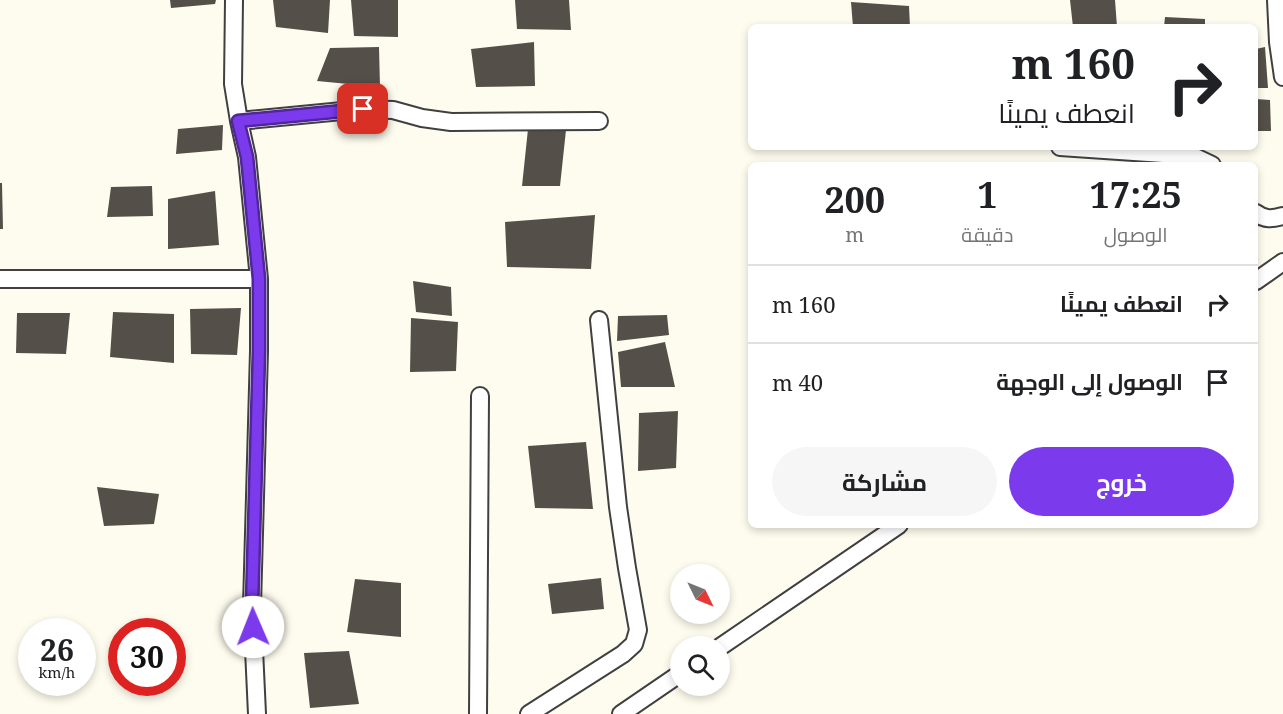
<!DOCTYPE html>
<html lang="ar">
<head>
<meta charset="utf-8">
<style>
  :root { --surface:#fff; --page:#f6f6f6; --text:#202124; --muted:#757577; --line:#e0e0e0; --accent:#7c3aed }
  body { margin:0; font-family:"Noto Serif",Cairo,serif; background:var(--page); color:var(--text); direction:rtl; height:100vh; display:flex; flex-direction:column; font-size:22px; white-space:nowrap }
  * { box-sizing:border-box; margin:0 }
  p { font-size:20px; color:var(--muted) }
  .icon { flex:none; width:33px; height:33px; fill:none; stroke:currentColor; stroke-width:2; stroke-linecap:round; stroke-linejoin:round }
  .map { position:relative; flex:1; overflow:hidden; direction:ltr }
  .sheet { position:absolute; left:748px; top:162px; width:510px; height:366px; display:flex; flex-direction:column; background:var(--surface); border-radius:9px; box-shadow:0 3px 9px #0003; direction:rtl }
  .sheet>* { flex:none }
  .guide { position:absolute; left:748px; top:24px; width:510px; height:126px; border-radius:9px; box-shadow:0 3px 9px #0003; direction:rtl; background:#fff; color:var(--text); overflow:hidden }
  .needle { width:39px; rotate:133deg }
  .tools { position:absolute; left:670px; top:564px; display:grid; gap:12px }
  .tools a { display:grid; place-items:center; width:60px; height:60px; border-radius:50%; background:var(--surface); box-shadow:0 3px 9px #0003; font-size:30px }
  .speed { position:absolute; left:18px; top:618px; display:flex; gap:12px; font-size:30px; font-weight:700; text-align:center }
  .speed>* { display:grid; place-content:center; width:78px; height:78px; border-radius:50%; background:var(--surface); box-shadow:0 3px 9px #0003; line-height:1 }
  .speed small { font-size:15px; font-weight:400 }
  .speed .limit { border:9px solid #d22; background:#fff; color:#111 }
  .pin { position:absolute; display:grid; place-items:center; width:51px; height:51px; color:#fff; margin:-26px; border-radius:12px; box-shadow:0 3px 9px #0006 }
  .me { position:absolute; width:66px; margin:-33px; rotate:359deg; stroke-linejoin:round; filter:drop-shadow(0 0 4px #0008) }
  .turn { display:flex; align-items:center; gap:21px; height:126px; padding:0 24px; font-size:27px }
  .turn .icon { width:78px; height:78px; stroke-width:2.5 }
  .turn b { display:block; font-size:42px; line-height:51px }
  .eta { display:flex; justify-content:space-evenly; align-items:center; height:102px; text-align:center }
  .eta b { font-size:36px; font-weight:700; line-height:42px }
  .cta { display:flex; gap:12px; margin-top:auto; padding:12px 24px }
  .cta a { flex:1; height:69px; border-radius:36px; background:var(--accent); color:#fff; font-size:24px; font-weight:700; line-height:69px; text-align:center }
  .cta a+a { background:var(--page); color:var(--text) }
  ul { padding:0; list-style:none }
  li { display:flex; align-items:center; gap:18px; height:78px; padding:0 24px; border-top:2px solid var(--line) }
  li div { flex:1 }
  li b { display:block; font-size:22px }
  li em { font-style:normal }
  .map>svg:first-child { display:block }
  .building { fill:#554f4a }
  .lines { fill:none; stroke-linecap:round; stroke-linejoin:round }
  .minor-casing { stroke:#404040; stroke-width:20 }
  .minor { stroke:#fff; stroke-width:16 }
  .route-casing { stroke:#51269a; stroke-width:15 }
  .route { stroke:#7c3aed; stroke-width:10 }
</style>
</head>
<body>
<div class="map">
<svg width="1283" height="714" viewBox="0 0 1283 714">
  <rect width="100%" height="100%" fill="#fefcee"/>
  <path class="building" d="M170,0h46l-1,4 -44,4z
    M273,0h57l-2,33 -52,-6z
    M351,0h47v37l-44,-1z
    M515,0h54l2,30 -54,-1z
    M1070,0h45l2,27h-44z
    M851,2l58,4 1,21h-57z
    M1165,17l40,2v8h-41z
    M534,42l1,44 -59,1 -5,-38z
    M379,47l1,40 -63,-6 13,-33z
    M1265,47l3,41h-12v-39z
    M1256,99l14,1 1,31h-15z
    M223,125l-1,25 -46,4 2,-25z
    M528,129l38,1 -6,56h-38z
    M0,183h2l1,46h-3z
    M152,186l1,30 -46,1 4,-30z
    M215,191l4,54 -51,4v-50z
    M595,215l-4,54 -84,-2 -2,-45z
    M413,281l38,6 1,29 -36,-4z
    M241,308l-4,47 -46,-1 -1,-45z
    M113,312l61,2v49l-64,-6z
    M17,313h53l-4,41 -50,-1z
    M667,315l2,20 -52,6 1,-25z
    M411,318l47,4 -2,49 -46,1z
    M665,342l10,45h-54l-3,-35z
    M678,411l-2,57 -38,3 1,-58z
    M586,442l7,67 -58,-1 -7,-62z
    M97,487l62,7 -5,30 -50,2z
    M601,578l3,31 -52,5 -4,-30z
    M355,579l46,4v54l-54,-5z
    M349,651l10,53 -49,4 -6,-55z"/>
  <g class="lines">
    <g class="minor-casing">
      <path id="minor" d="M234,0l-1,84 6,37 8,36 12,122v72l-7,255 5,108
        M1276,0l2,42 5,35
        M239,121l124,-12 30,1 29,8 29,4 148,-1
        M1060,147l133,9 19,9
        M1256,213c9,7 16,6 27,3
        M0,279h259
        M1256,281l27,-19
        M720,647l179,-122
        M478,714l2,-318
        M529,714l94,-60 11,-10 4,-14 -11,-62 -9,-61 -19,-187
        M621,714l60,-41"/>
    </g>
    <use href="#minor" class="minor"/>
  </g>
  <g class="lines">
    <g class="route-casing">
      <path id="route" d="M253,627l-1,-21 7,-255v-72l-12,-122 -9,-36 125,-12"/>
    </g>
    <use href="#route" class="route"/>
  </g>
</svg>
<div class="tools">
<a><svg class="needle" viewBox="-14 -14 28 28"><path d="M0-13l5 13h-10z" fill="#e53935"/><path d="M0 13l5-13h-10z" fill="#757577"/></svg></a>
<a><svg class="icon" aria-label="search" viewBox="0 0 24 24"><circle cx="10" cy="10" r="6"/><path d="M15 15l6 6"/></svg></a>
</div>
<div class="speed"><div>26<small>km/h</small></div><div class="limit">30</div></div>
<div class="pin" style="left:363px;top:109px;background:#d93025"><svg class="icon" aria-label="arrive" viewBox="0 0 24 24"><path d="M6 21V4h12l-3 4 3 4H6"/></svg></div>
<svg class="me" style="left:253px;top:627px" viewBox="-20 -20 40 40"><circle r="19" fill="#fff"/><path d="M0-13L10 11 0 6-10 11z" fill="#7c3aed"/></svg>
<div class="guide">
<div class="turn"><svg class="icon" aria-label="right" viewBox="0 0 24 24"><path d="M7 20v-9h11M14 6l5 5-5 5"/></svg><div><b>160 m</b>انعطف يمينًا</div></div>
</div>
<section class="sheet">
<div class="eta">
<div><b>17:25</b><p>الوصول</p></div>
<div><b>1</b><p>دقيقة</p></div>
<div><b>200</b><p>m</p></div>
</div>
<ul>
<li><svg class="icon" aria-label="right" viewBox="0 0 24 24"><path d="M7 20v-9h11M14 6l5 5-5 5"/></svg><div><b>انعطف يمينًا</b></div><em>160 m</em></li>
<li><svg class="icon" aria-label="arrive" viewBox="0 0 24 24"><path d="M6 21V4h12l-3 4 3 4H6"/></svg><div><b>الوصول إلى الوجهة</b></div><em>40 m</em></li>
</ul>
<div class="cta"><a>خروج</a><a>مشاركة</a></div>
</section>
</div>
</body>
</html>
